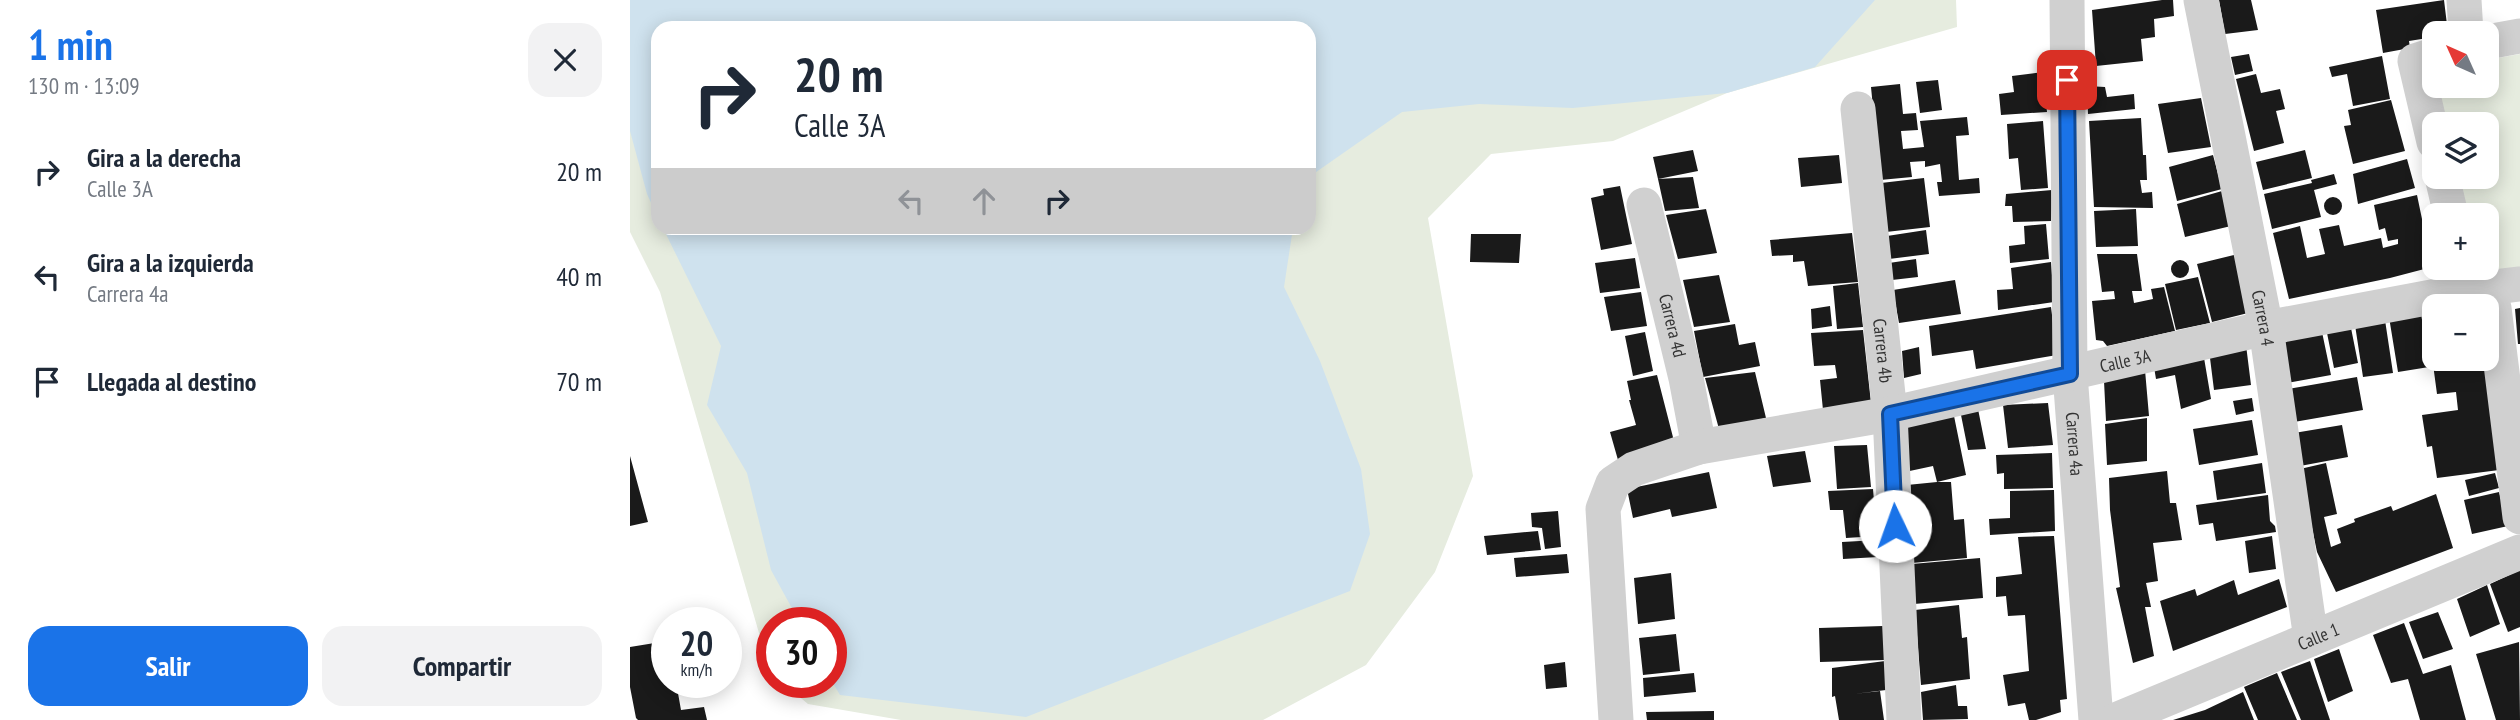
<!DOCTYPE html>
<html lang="es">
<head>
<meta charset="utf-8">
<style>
  :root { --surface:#fff; --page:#f2f2f3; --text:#1f2937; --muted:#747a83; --accent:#1a73e8 }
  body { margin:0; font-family:"PT Sans Narrow",sans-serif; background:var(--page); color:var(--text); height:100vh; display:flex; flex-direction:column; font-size:26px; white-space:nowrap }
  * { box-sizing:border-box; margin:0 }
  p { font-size:23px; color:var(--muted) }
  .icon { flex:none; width:38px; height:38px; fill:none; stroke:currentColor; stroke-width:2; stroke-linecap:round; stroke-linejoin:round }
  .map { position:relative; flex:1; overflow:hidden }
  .drawer { display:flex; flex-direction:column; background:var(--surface); width:630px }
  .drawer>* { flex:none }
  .banner { position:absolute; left:21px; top:21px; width:665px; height:214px; border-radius:21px; box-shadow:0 4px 18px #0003; background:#fff; color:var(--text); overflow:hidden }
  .needle { width:46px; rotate:315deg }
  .buttons { position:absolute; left:1792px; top:21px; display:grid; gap:14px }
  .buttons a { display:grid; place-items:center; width:77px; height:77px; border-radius:14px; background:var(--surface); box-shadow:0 4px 18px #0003; font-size:35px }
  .speed { position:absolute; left:21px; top:607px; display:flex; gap:14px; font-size:35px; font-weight:700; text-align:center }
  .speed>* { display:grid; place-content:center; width:91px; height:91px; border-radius:50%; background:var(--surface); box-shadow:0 4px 18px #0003; line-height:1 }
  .speed small { font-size:18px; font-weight:400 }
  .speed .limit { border:10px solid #d22; background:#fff; color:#111 }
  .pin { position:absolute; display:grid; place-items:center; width:60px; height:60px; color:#fff; margin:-30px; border-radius:14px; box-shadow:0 4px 10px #0006 }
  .me { position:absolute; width:77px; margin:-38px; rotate:357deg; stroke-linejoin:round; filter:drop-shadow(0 0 5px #0008) }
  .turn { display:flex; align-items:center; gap:24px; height:147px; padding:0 28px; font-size:32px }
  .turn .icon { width:91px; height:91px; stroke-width:2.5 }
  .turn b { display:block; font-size:49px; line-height:60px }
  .lanes { display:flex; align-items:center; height:66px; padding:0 28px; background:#0003; justify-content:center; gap:35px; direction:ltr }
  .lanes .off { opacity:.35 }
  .round { display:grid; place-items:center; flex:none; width:74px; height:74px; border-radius:21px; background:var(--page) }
  .overview { display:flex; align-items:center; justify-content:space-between; height:119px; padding:0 28px }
  h1 { font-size:42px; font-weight:700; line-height:52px; color:var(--accent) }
  .cta { display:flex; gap:14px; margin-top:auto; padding:14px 28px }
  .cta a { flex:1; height:80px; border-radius:21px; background:var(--accent); color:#fff; font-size:28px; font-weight:700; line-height:80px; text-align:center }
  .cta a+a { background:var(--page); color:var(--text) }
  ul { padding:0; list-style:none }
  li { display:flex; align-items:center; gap:21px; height:105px; padding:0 28px }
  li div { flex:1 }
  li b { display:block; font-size:26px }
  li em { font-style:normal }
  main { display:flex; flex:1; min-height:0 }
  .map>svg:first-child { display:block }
  .green { fill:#e6ecdf; fill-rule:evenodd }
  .water { fill:#cfe2ee }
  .building { fill:#1a1a1a }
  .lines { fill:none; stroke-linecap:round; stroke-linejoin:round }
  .minor { stroke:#d0d0d0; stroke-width:35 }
  .route-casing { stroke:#114b97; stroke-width:18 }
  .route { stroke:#1a73e8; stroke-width:12 }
  .labels { text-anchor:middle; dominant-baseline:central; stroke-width:7; stroke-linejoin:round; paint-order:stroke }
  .street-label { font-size:18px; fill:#333; stroke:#fff }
</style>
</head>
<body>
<main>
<section class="drawer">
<div class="overview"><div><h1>1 min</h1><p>130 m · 13:09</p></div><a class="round"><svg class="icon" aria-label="close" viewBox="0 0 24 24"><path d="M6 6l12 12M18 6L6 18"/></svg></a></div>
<ul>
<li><svg class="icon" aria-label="right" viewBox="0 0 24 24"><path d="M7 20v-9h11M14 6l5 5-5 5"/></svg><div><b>Gira a la derecha</b><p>Calle 3A</p></div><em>20 m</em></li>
<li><svg class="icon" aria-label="left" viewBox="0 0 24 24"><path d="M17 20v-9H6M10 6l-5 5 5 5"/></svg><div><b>Gira a la izquierda</b><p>Carrera 4a</p></div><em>40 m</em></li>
<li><svg class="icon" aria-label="arrive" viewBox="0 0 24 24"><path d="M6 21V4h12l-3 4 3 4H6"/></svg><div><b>Llegada al destino</b></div><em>70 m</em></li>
</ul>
<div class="cta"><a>Salir</a><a>Compartir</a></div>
</section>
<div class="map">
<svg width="1890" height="720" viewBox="0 0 1890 720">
  <rect width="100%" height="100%" fill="#fff"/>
  <path class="green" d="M0,0h1326l1,27 -230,66 -114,48 -122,13 -63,64 45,258 -38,96 -69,93 -103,55h-362l-93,-16 -25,-21 48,-1v-59h-59v50l-2,-2 -110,-379 -30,-60zM28,28h651v200h-651z
    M1890,54v224l-46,6 -3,-16h16v-53h-25l-7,-38h32v-53h-42l-7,-38h49v-26z"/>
  <path class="water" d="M0,0h1245l-60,67 -88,26 -154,15 -94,-4 -77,8 -93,65v-149h-651v190l-11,-24 -17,-63z
    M33,228h630l-9,59 36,74 41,108 9,65 -20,57 -324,126 -186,-22 -9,-15v-57h-31l-29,-53 -24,-97 -40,-68 14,-59z"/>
  <path class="building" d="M1532,0h11l1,16 -20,3 1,18 -14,2 2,22 -47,5 -4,-56z
    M1589,0h32l7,30 -33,4z
    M1814,0l4,33h-14v4l-25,4 1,7 -27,5 -7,-43z
    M1619,54l4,17 -18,4 -4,-18z
    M1752,56l8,43 -37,7 -6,-32 -15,3 -3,-10z
    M1413,72l4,40 -46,3 -2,-21 15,-2 -2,-16z
    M1626,74l5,19 19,-4 5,20 -9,2 8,32 -30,8 -18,-72z
    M1308,80l4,30 -22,3 -4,-31z
    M1270,84l3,30 13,-1 2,17 -17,1 2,18 21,-2 -4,-26 47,-4 2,18 -13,1 3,44 20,-2 1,15 -41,3 -2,-14h5l-2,-18 -15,3v-6l-15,1 2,15 -32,3 -9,-93z
    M1457,86l18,1 2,10 27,-3 1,15 -47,5z
    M1571,98l10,49 -43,6 -10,-49z
    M1761,100l14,51 -52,13 -9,-38 7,-1 -3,-15z
    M1511,118l2,37h3l1,25h-7l2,13 10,-1 1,16 -59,-1 -5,-86z
    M1413,121l5,67 -27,2 -3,-32 -9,1 -2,-35z
    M1063,150l5,21 -40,8 -5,-22z
    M1675,150l7,28 -49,12 -7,-28z
    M1209,155l3,28 -41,4 -3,-29z
    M1583,155l9,34 -45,12 -8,-34z
    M1777,159l8,29 -57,16 -5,-30z
    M1704,174l3,10 -23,6 7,27 -49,12 -8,-35 48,-11 -1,-3z
    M1063,177l6,31 -34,3 -7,-32z
    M1294,178l6,49 -44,5 -5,-49z
    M990,186l12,58 -31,6 -10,-52 13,-3 -1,-6z
    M1422,190l-1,31 -38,1 -1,-16h-7l1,-12z
    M1592,191l9,35 -46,11 -8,-33z
    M1787,195l15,72 -42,11 -101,21 -16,-66 27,-7 7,32 18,-4 -6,-25 20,-4 5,21 37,-8 2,10 15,-4v-5l-10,2 -3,-13 -6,2 -5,-25z
    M1694 206a9 9 0 1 1 18 0a9 9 0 1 1-18 0Z
    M1076,209l11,44 -39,6 -12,-44z
    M1506,209l2,37 -42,1 -2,-36z
    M1416,224l3,35 -39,4 -1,-17 16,-2 -1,-18z
    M1296,230l3,24 -40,5 -2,-23z
    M1222,233l6,49 -50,4 -4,-25 -11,1v-7l-21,1 -2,-16z
    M841,234h50l-2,29 -49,-1z
    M1467,254h40l5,37h-10l2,12 19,-4 -2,-10 13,-2 11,44 -68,15 -4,-5 -7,-1 -4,-39 23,-2 -1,-8 -12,1z
    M1608,254l14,58 -40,10 -15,-58z
    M1005,258l5,30 -40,5 -5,-30z
    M1286,259l2,18 -26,3 -3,-17z
    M1541 269a9 9 0 1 1 18 0a9 9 0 1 1-18 0Z
    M1421,262l3,40 -56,8 -1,-20 16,-1 -2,-21z
    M1089,275l11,47 -36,5 -11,-47z
    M1568,277l12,46 -34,7 -11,-46z
    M1325,280l6,34 -62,9 -6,-33z
    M1228,283l5,44 -26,2 -4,-43z
    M1011,292l6,34 -36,5 -7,-34z
    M1200,306l2,20 -20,3 -1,-20z
    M1421,307l6,48 -81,14 -3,-19 -41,6 -3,-30z
    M1890,308v36h-2l-3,-35z
    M1804,311v48h50l15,111 -62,8 -5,-32 -5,1 -5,-32 36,-5 -2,-18 -19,2 -11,-82z
    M1791,313l8,54 -31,5 -9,-55z
    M1755,320l8,53 -30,4 -8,-52z
    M1105,324l4,21 16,-3 5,24 -57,11 -9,-46z
    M1721,328l7,35 -24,5 -7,-35z
    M1233,330l8,73 -48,7 -3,-30 17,-2 -2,-13 -21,1 -3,-33z
    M1015,332l8,39 -20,5 -8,-40z
    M1692,332l9,43 -44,8 -8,-43z
    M1616,345l5,40 -37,5 -5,-40z
    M1289,347l2,27 -17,4 -2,-27z
    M1573,352l8,47 -30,10 -6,-34 -19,4 -3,-18z
    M1515,370l4,46 -43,5 -2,-40z
    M1125,372l11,46 -47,11 -14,-51z
    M1027,375l18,70 -57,15 -8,-28 26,-7 -7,-25h2l-4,-19z
    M1727,377l6,33 -69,12 -6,-33z
    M1622,398l2,13 -18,4 -3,-14z
    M1418,403l5,42 -45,3 -5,-43z
    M1348,409l8,40 -18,1 -8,-40z
    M1324,416l12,59 -29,7h14l3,38 10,-1 3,39 -55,5 -5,-78 30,-3 -4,-16 -28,6 -2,-44z
    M1517,418v43l-40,4 -2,-41z
    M1622,420l6,35 -59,10 -6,-36z
    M1712,425l6,32 -48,9 -6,-33z
    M1237,445l4,42 -34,2 -3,-43z
    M1175,451l6,31 -38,5 -6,-31z
    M1422,453l1,35 -49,1v-16l-7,1 -1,-19z
    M0,456l18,66 -18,4z
    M1632,463l4,30 -49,7 -4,-29z
    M1696,463l11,51 -13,3 7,30 10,-4 -4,-14 18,-7 -1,-3 37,-13 2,5 43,-17 17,54 -117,44 -19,-40 -17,-83z
    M1537,471l3,32h6l6,37 -29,3 5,38 -12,2 5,24h-6l9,49 -21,7 -17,-75 4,-1 -10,-77 -1,-32z
    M1079,472l8,36 -45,9 -2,-8 -37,9 -6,-29z
    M1865,473l4,15 -30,8 -4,-16z
    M1243,489l4,47 -31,2 -3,-28h-13l-2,-19z
    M1424,490l1,41 -65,4 -1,-16 21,-1v-27z
    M1869,492l9,34 -36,8 -8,-34z
    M1638,495l2,26 5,5 1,6 -60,9 -3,-18 -14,2 -3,-20z
    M928,511l3,36 -16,2 -3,-21 -10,-1 -1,-14z
    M908,531l3,19 -54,5 -3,-19z
    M1424,536l13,163 -7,1 1,12 -25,8h-7l-4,-17 -17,3 -5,-31 26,-4 -4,-56 -17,1 -2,-20 -10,1v-20l26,-3 -4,-37z
    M1642,536l4,33 -27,4 -4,-32z
    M1248,540v17l-35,2 -1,-17z
    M937,554l2,19 -53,4 -2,-19z
    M1350,558l3,40 -69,6 -2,-40z
    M1890,570v57l-12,5 -18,-48z
    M1041,573l4,46 -37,5 -4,-46z
    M1649,579l8,28 -114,44 -13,-50 35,-12 2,7 37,-16 4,15z
    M1857,585l13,39 -30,13 -13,-38z
    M1329,605l3,33 5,-1 3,42 -49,6 -6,-75z
    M1808,612l15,37 -30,10 -14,-37z
    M1774,623l19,51 28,-9 15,55h-46l-12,-41 -17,4 -18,-48z
    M1253,626l2,34 -65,2 -1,-34z
    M1046,634l4,37 -37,4 -4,-37z
    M37,641v41h9l5,28 23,-3 3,13h-69l-2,-2 -6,-31v-40z
    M1889,642l1,78h-24l-20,-66z
    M1709,649l14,42 -25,11 -14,-43z
    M1255,661l1,29 -32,4 26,-3 4,29h-45l-4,-24 -3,1v-29z
    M1680,661l20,59h-29l-20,-48z
    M935,662l2,25 -21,2 -2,-24z
    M1064,673l2,19 -52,5 -1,-19z
    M1647,673l20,47h-39l-14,-33z
    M1326,685l2,21h9l1,13 -45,1 -2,-28z
    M1613,692l11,28h-81l32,-10z
    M1084,711v9h-67l-1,-8z"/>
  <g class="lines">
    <g class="minor">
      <path id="s1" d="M1437,0l3,374 26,346"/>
      <path id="s2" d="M1571,0l65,328 45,311"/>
      <path d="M1834,0l2,33"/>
      <path d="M1857,42l33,-6"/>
      <path d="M1804,55l-19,6 19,81"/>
      <path id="s3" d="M1228,109l32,305 14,306"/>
      <path d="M1812,177l9,38"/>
      <path id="s4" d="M1014,205l42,173 13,69"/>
      <path d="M1836,278l3,12 25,18 26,209"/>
      <path id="s5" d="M986,720l-13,-211 10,-26 21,-14 65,-22 191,-33 376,-86 203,-38 51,-6"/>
      <path id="s6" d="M1486,720l404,-168"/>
    </g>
  </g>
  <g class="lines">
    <g class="route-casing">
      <path id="route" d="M1265,526l-5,-112 180,-40 -3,-294"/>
    </g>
    <use href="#route" class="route"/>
  </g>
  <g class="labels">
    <g class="street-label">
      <text stroke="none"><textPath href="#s2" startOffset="324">Carrera 4</textPath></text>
      <text stroke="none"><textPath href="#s4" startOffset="124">Carrera 4d</textPath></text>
      <text stroke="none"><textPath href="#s3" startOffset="243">Carrera 4b</textPath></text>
      <text stroke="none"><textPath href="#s5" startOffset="768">Calle 3A</textPath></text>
      <text stroke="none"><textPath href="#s1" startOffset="444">Carrera 4a</textPath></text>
      <text stroke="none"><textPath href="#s6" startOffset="219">Calle 1</textPath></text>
    </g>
  </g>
</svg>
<div class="buttons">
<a><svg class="needle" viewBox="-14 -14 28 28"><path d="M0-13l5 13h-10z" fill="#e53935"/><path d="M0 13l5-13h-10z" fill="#747a83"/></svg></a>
<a><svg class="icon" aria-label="layers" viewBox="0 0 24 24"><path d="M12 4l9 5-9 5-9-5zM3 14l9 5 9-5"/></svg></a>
<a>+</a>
<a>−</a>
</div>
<div class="speed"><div>20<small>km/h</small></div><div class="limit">30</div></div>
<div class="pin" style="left:1437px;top:80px;background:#d93025"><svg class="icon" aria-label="arrive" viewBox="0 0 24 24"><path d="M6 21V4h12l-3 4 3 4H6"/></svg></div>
<svg class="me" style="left:1265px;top:526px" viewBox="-20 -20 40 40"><circle r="19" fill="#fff"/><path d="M0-13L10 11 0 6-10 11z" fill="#1a73e8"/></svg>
<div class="banner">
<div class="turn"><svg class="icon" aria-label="right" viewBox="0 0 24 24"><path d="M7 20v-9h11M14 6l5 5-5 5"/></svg><div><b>20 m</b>Calle 3A</div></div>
<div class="lanes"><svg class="icon off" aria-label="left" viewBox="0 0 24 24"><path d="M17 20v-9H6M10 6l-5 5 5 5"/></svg><svg class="icon off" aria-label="ahead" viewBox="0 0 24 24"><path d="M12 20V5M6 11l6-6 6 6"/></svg><svg class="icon" aria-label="right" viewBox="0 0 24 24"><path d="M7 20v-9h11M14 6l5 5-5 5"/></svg></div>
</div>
</div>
</main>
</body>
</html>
